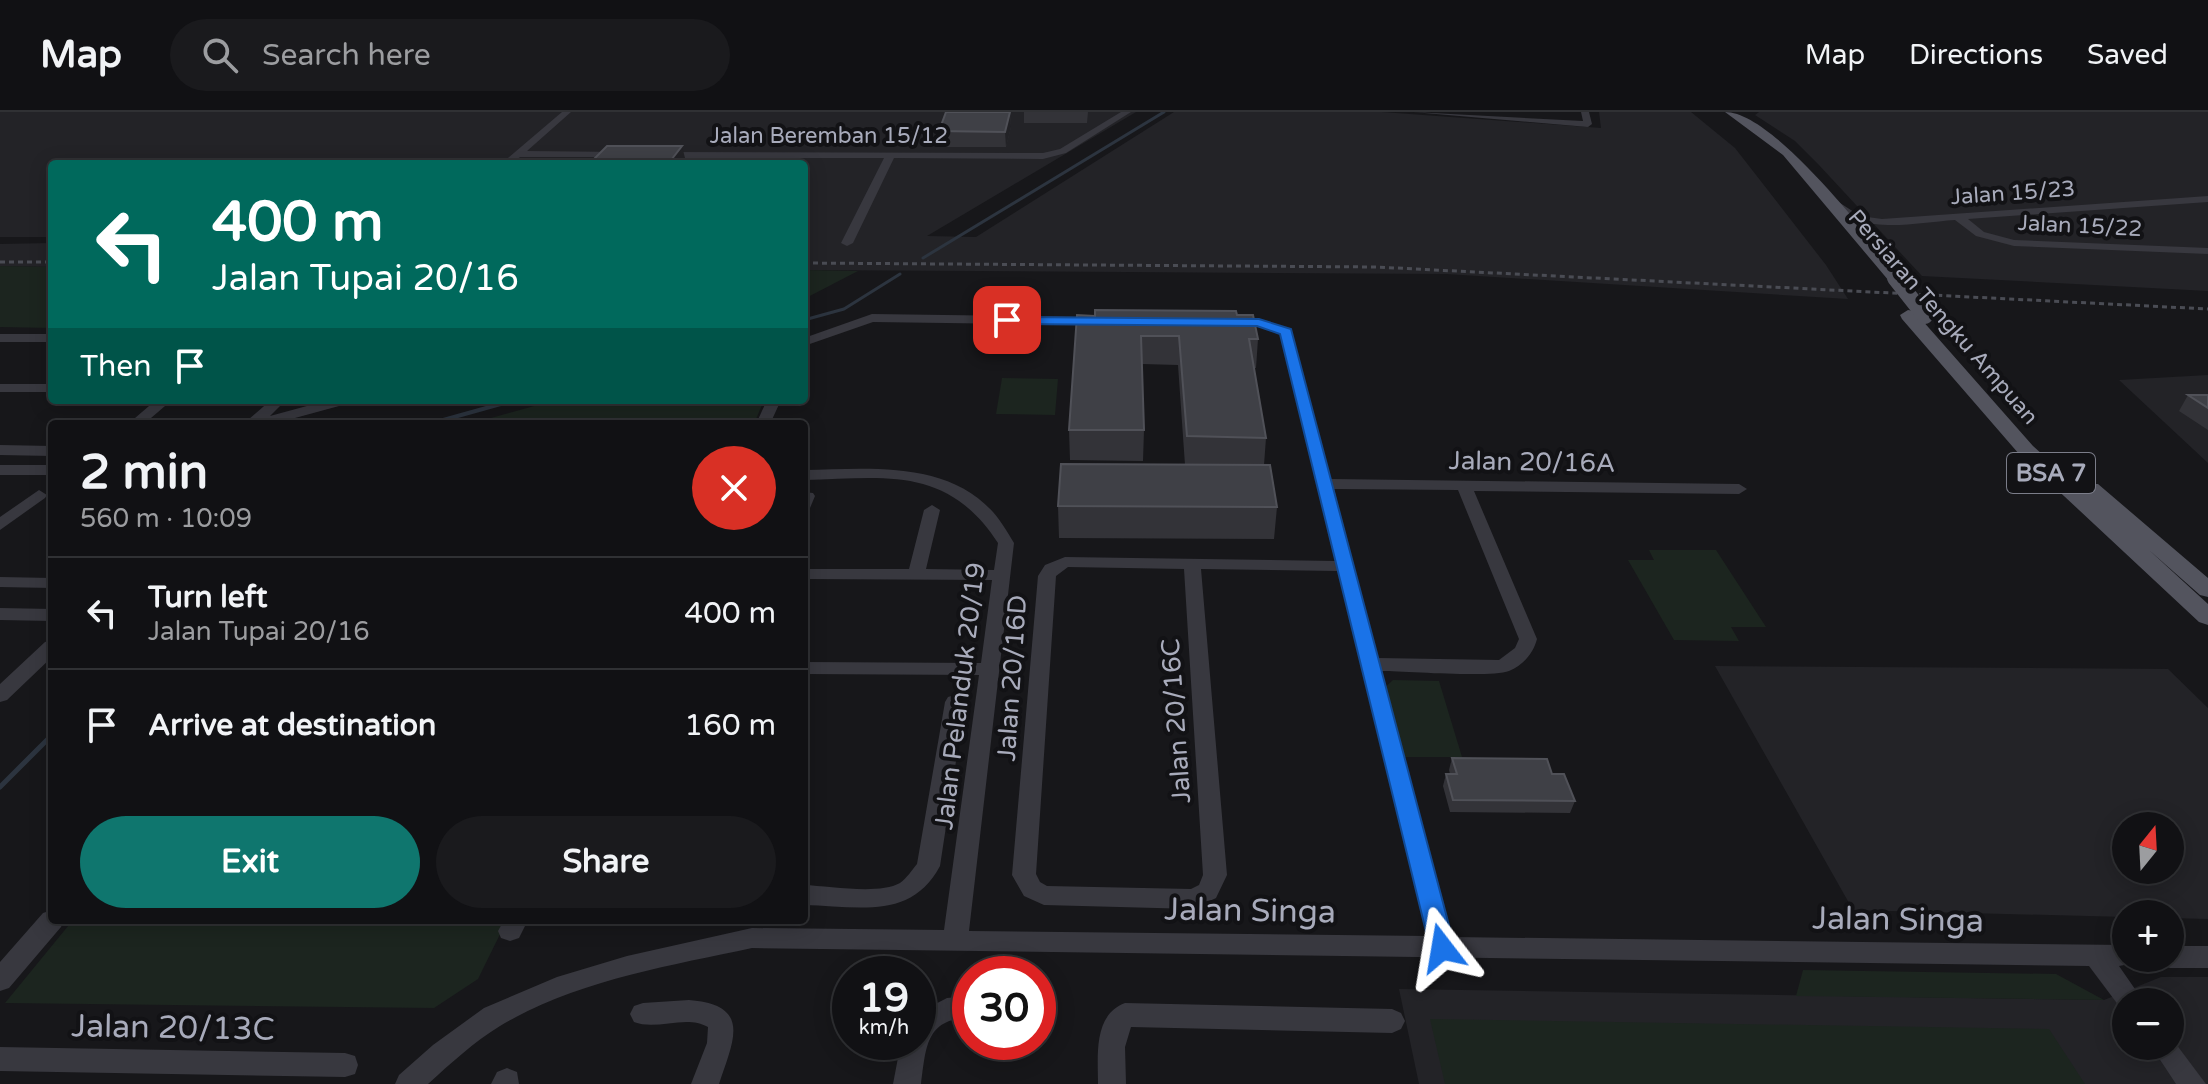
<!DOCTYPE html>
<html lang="en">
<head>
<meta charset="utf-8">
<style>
  :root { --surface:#111114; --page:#1a1a1d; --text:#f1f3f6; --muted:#9c9da0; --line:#303134; --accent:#0f766e }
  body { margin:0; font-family:"Varela Round",sans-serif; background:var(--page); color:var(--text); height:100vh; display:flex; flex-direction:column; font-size:30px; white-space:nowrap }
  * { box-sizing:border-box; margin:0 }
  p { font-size:26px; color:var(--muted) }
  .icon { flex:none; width:44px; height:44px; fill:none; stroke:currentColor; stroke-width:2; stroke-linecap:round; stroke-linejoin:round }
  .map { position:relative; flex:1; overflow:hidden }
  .side { position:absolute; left:48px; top:308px; width:760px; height:504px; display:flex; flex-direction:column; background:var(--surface); border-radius:8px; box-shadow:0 4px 20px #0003,0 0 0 2px var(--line) }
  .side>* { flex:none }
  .hud { position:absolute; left:48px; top:48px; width:760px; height:244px; border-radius:8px; box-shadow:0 4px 20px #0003,0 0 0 2px var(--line); background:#00695c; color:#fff; overflow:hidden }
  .needle { width:52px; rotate:18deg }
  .fabs { position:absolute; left:2112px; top:700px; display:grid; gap:16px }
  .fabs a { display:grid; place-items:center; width:72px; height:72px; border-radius:50%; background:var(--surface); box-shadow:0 4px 20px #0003,0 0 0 2px var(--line); font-size:40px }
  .speed { position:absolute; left:832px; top:844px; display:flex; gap:16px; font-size:40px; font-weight:700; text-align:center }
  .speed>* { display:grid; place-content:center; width:104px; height:104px; border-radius:50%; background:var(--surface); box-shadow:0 4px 20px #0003,0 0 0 2px var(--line); line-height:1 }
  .speed small { font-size:20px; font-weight:400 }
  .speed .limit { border:12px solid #d22; background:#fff; color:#111 }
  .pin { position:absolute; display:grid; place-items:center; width:68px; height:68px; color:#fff; margin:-34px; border-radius:16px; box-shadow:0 4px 12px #0006 }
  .me { position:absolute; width:88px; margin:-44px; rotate:346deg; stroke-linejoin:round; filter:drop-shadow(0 0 6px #0008) }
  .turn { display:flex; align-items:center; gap:28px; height:168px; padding:0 32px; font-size:36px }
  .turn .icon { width:104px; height:104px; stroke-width:2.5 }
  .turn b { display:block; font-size:56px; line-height:68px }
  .then { display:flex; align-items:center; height:76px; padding:0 32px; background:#0003; gap:16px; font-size:30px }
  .round { display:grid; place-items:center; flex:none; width:84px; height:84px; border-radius:42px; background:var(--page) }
  .head { display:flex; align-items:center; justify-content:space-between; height:136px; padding:0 32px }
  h1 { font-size:48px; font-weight:800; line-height:60px }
  .cta { display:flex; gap:16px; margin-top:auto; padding:16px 32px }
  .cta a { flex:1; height:92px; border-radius:48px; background:var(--accent); color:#fff; font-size:32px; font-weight:800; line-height:92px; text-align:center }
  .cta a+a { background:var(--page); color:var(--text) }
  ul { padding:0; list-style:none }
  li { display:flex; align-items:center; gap:24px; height:112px; padding:0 32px; border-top:2px solid var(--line) }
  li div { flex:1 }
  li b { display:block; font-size:30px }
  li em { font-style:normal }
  header { display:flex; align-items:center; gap:48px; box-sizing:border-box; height:112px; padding:0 40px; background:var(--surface); border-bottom:2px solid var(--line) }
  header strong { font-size:38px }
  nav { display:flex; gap:44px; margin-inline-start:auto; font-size:28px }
  .search { width:560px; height:72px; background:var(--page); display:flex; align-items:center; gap:20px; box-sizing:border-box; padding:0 28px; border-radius:44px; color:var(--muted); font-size:30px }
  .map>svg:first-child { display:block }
  .built { fill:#232327; fill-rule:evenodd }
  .green { fill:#1c251f }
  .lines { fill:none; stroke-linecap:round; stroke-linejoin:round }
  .stream-far2 { stroke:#2c343f; stroke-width:3 }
  .stream-far1 { stroke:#2c343f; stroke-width:4 }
  .stream { stroke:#2c343f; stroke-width:5 }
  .minor { fill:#38383f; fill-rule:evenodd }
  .major { fill:#53545e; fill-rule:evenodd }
  .rail { stroke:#4a4c54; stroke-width:3; stroke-dasharray:5 4; stroke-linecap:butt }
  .major-bridge { stroke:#53545e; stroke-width:16 }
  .wall { fill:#333338 }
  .shaded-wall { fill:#222226 }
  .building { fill:#3f4046; stroke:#505158; stroke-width:2 }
  .route { fill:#1a73e8; stroke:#114b97; stroke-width:2 }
  .labels { text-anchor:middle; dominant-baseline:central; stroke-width:8; stroke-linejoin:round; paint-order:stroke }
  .far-street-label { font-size:22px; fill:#a8abbb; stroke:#121215 }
  .shield { fill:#121215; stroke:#7b7d89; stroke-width:2 }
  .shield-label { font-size:24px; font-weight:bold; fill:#a8abbb }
  .street-label { font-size:26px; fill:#a8abbb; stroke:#121215 }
  .near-street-label { font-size:32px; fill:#a8abbb; stroke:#121215 }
</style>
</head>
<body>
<header>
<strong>Map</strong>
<div class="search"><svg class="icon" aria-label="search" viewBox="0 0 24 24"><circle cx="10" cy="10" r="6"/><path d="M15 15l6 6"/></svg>Search here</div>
<nav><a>Map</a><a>Directions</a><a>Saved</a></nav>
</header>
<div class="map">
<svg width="2208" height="972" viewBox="0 0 2208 972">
  <rect width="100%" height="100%" fill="#17171a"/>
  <path class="built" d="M0,0h1136l-209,124 49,1 198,-125h208l219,16 -2,-16h92l44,36 91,117 22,34 -402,-25 -642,-4v-106h-752v73h-52z
    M1759,0h449v179l-286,-15 -104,-112 -23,-23 -40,-26z
    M52,131v24l-52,-1v-22z
    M2208,263v88l-89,-83z
    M1715,554l453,3 40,39v211l-38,-1v-4h-44v3l-273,-7zM2126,714h44v44h-44z
    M2161,865h47v107h-789l-20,-95 705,11zM2126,890h44v44h-44z"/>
  <path class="green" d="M0,154l52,1v61l-52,-1z
    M804,158l54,1 -54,28z
    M1002,266l56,1 -3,36 -59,-1z
    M556,288h208l-10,24h-285z
    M1649,438h67l50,77h-35l8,14 -65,-1 -46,-80h26z
    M1393,568l46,1 23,76h-65l-16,-66z
    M73,808h434l-29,59 -44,29 -429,-5z
    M1803,858l253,4 48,26 -308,-4z
    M1430,907l619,10 36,55h-640z"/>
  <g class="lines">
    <path class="stream-far2" d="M923,146l241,-146
      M804,208l40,-11 56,-35"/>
    <path class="stream-far1" d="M429,312l86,-24"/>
    <path class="stream" d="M0,675l52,-52"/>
    <path class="minor" d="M562,0h9l-44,39 93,1 5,3 -2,2h-103l-8,7h-11z
      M1121,0h10l-65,41 -23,6 -149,-1 -41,85 -6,3 -6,-3 43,-85h-222l-5,-3 5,-3 381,1 17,-4z
      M1413,0l170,9 -2,-9h8l3,12 -4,3z
      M2208,84v6l-240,17 16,13 30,8 194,8v6l-194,-8 -38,-10 -21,-16c-44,3 -92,16 -127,-17l9,-2 23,15 22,3z
      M872,202l229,3 6,4 -6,4 -228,-3 -69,24v-8z
      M1231,206l28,1 33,13 39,147 408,5 8,5 -8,5 -265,-3 63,148c-4,15 -14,26 -28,32 -19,7 -103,0 -128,0l70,266 675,8v13h11l-2,5 -16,3 25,36h-18v9l-4,-1 -33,-44 -1337,-18c-84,18 -177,33 -252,78 -26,16 -49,37 -72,58h-33l4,-9 34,-30 51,-37 73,-31 70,-21 125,-28 192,2 35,-255 -175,-1v-12l177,1 11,-83 -188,-1v-10h105l15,-59 8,-5 8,5 -14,59 68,1 4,-27c-51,-78 -112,-65 -194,-63v-10c64,-1 142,-10 189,42 8,9 15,21 21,31l-45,388 458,5 -89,-365 -137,-2 26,306 -11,23 -22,11 -150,-4 -20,-9 -12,-21 26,-299 7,-11 20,-8 270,4 -55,-227 -22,-7 -32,-2 -1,-3zM1334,377l124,1 61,149 -4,9 -16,12 -121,-2zM1068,455l116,2 19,306 -4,10 -8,4 -144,-3 -7,-4 -4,-8 20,-298z
      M0,222h52v8h-52z
      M0,272h52v8h-52z
      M156,288h16l-28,24h-16z
      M271,288h15l-16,16 59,-16h23l-2,3 -77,21h-25l1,-5z
      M767,288h14l-11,24h-14z
      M0,333l52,1v10l-52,-1z
      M0,353h52v10h-52z
      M39,378l8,5 -2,3 -45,32v-13z
      M804,380l9,1 2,3 -5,12 -6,2z
      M0,465l52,1v10l-52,-1z
      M0,496l52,1v12l-52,-1z
      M52,528v17l-45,43 -7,2v-18l45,-42z
      M955,583l7,2 3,5 -25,164c-29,55 -84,40 -136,39v-20c25,1 75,10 96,-2 7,-5 12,-13 17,-19l28,-162 3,-5z
      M52,798v10h12l-3,7 -52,61 -9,3v-29l43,-49z
      M504,808h24l-9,18 -9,3 -9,-3 -3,-7z
      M2170,834h38v22h-38l-9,-4 -3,-6h12z
      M970,884v22c-45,0 -44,31 -49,66h-28l8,-42h17v-29l29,-15z
      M689,888c64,5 44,41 30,84h-28l16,-41 1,-16c-22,-13 -51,4 -74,-5l-4,-8 4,-8 9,-3z
      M1125,891l267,6 9,4 4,8 -4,8 -9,4 -261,-6 -6,20 1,37h-28c0,-28 -5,-69 27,-81z
      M2170,924l36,48h-30l-25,-38h19z
      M0,935l345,6 10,3 3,9 -3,9 -10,3 -345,-6z
      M507,956l10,4 2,12h-28l6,-12z"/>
    <path class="major" d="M1725,0c49,0 142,124 176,163v6h-12l-106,-126z
      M1908,198l6,1 119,135 48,43 3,-5h14l110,94v19l-8,-2 -51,-45 59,54v21l-9,-3 -180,-168 -117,-135 -2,-4z"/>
    <path class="rail" d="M0,150h52
      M804,151l572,4 832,42"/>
    <path class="major-bridge" d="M1895,166l30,38"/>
  </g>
  <path class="wall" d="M1010,0l1,15 -5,20h-66l-1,-16z
    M1024,0h64l-1,11h-63z
    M1077,203h160l21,24 -2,29h-2l12,70 -2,27 13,42 -3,32 -215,-1 -1,-32 127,-41 -7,-100 -36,-1 2,66 -1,31 -73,-1 -1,-30z
    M2188,283h20v35l-29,-19z
    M1452,646l100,16 23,27 -5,12 -120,-1 -7,-26 3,-12h4l-1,-4z"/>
  <path class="shaded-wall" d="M1010,0l1,15 -5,20 -1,-15z
    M682,34l4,16 -2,2h-16z"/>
  <path class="building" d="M946,0h64l-5,20 -66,-1z
    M607,34h75l-14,18h-79z
    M1095,198l141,1 1,4h16l5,24h-9l17,99 -79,-2 -8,-100h-38l3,94h-75l8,-115 18,1z
    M2188,283h20v13z
    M1061,352l209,1 7,42 -219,-1z
    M1452,646l95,1 5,15h12l11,27 -122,-1 -7,-26h11z"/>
  <path class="route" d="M1003,205l256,2 32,10 164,619 -4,8 -9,3 -9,-3 -3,-8 -150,-614 -23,-8 -250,-2 -4,-1z"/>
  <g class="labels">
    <g class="far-street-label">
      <text x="829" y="24">Jalan Beremban 15/12</text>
      <text transform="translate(2013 81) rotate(-4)">Jalan 15/23</text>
      <text transform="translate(2080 114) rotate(3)">Jalan 15/22</text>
      <text transform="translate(1943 205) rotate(49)">Persiaran Tengku Ampuan</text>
    </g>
    <rect class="shield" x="2007" y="341" width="88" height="40" rx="6"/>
    <g class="shield-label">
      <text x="2051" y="361">BSA 7</text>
    </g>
    <g class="street-label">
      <text transform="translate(1532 350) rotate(1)">Jalan 20/16A</text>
      <text transform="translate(1012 566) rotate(-86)">Jalan 20/16D</text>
      <text transform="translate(960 584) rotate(-83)">Jalan Pelanduk 20/19</text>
      <text transform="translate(1176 609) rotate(-94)">Jalan 20/16C</text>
    </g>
    <g class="near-street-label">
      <text transform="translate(1250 799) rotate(1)">Jalan Singa</text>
      <text transform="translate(1898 808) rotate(1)">Jalan Singa</text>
      <text transform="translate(173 916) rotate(1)">Jalan 20/13C</text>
    </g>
  </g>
</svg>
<div class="fabs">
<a><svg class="needle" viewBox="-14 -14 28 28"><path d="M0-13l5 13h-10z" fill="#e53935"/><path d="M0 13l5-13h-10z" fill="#9c9da0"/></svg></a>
<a>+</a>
<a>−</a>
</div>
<div class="speed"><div>19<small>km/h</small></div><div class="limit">30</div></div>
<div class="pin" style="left:1007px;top:208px;background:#d93025"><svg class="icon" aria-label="arrive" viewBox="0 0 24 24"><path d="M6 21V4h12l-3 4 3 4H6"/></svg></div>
<svg class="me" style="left:1442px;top:836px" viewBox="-20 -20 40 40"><path d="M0-17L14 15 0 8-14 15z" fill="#1a73e8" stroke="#fff" stroke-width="4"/></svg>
<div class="hud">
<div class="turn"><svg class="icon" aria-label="left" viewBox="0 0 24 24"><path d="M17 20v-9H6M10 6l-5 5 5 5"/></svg><div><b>400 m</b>Jalan Tupai 20/16</div></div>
<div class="then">Then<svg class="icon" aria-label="arrive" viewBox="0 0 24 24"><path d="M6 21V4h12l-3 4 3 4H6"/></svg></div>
</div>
<section class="side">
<div class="head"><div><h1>2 min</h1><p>560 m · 10:09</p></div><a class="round" style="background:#d93025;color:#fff"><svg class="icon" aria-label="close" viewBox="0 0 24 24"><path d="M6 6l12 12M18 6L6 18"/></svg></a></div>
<ul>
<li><svg class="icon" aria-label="left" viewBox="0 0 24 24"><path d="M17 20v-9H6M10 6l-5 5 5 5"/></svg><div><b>Turn left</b><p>Jalan Tupai 20/16</p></div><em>400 m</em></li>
<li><svg class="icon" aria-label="arrive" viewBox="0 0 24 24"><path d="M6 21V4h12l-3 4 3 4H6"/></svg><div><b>Arrive at destination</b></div><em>160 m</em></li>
</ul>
<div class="cta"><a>Exit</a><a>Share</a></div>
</section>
</div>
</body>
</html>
